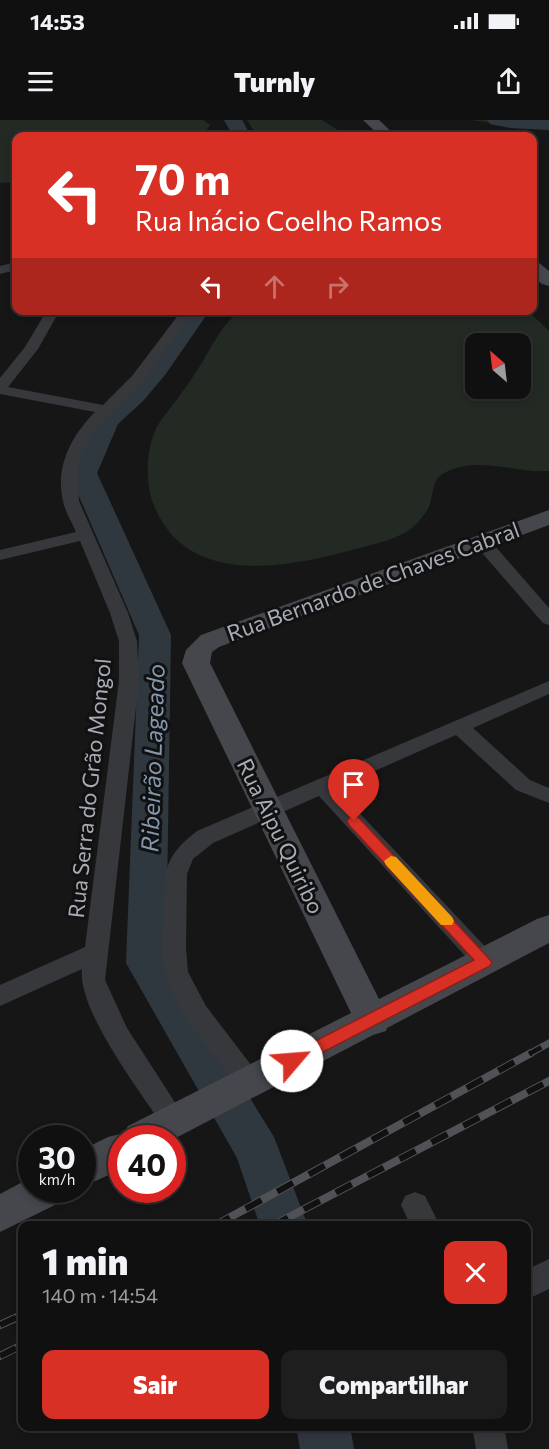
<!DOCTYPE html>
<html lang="pt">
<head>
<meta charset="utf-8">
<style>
  :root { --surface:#101011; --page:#1e1e1f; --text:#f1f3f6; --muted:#9c9d9f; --line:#303031; --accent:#d93025 }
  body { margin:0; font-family:Commissioner,sans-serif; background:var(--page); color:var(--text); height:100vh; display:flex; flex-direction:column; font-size:22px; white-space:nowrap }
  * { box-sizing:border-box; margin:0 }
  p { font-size:20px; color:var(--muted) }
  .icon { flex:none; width:33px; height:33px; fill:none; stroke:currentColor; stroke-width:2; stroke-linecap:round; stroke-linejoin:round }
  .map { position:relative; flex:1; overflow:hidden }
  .sheet { position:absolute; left:18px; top:1101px; width:513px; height:210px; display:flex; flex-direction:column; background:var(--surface); border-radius:12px; box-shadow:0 3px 9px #0003,0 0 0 2px var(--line) }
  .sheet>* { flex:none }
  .hud { position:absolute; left:12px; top:12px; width:525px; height:183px; border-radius:12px; box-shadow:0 3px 9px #0003,0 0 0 2px var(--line); background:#d93025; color:#fff; overflow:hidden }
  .needle { width:39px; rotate:332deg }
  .tools { position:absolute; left:465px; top:213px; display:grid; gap:12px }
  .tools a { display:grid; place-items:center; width:66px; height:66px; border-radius:12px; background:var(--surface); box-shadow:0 3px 9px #0003,0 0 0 2px var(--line); font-size:30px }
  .speed { position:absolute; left:18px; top:1005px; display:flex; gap:12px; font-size:30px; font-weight:700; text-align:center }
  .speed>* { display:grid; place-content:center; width:78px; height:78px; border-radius:50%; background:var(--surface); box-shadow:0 3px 9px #0003,0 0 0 2px var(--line); line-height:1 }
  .speed small { font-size:15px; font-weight:400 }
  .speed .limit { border:9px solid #d22; background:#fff; color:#111 }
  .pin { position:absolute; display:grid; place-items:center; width:51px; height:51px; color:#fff; margin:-62px -26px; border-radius:50% 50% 50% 0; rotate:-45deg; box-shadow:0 0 6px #0007 }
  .pin .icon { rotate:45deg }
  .me { position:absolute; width:66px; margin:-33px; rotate:63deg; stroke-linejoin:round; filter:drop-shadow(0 0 4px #0008) }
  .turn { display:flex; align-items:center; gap:21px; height:126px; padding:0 24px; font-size:27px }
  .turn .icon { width:78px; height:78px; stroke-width:2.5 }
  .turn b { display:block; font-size:42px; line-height:51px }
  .lanes { display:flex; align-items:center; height:57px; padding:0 24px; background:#0003; justify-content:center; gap:30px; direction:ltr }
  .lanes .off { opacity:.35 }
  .round { display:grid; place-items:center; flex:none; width:63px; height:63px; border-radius:12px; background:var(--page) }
  .overview { display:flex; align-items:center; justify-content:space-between; height:102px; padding:0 24px }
  h1 { font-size:36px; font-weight:800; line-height:45px }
  .primary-button { display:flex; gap:12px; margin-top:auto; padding:12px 24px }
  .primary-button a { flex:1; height:69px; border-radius:12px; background:var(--accent); color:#fff; font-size:24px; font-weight:800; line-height:69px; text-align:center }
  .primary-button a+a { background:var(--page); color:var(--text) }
  .status { display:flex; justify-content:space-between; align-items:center; height:42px; padding:0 30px; background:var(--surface); direction:ltr }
  .status svg { height:16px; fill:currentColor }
  header { display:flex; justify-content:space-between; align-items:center; height:78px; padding:0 24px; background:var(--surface); font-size:27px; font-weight:800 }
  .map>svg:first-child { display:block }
  .green { fill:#222a23; fill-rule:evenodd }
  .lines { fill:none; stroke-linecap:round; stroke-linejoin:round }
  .river { fill:#30383f; fill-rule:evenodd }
  .street { fill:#37383c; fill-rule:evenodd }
  .secondary { fill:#45474c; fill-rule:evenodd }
  .rail-far1-casing { stroke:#505257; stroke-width:7 }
  .rail-casing { stroke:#505257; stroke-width:8 }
  .rail-far1 { stroke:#111112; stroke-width:4.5; stroke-dasharray:14; stroke-linecap:butt }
  .rail { stroke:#111112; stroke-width:6; stroke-dasharray:18; stroke-linecap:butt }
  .route { fill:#d93025; stroke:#8d1f18; stroke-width:1.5 }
  .slow { fill:#f59e0b }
  .labels { text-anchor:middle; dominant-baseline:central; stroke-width:6; stroke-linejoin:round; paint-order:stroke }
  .street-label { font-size:22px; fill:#a9acb6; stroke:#111112 }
  .water-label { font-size:24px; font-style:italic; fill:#8398ae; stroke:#111112 }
</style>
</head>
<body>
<div class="status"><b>14:53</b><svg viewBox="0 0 49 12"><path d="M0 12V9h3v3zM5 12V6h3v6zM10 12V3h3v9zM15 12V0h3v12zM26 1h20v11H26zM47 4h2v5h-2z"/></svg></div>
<header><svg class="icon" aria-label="menu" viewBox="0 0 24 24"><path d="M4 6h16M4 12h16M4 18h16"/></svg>Turnly<svg class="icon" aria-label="share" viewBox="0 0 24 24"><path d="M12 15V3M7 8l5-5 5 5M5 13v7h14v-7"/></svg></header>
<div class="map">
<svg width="549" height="1329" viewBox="0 0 549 1329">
  <rect width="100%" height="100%" fill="#161617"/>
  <path class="green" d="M0,0h203l7,5 -7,11h-187v46l-16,1z
    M247,0h75l25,16h-90z
    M470,0h79v4l-28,2z
    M241,191h287l21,20v140c-33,2 -71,-15 -103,1 -15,7 -12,22 -17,35 -3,7 -15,20 -21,24 -17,10 -41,15 -60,20 -67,18 -164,35 -195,-48 -9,-24 -7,-61 8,-83 14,-18 28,-36 40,-56 12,-19 21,-41 40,-53zM476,224h44v44h-44z"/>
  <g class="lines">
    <path class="river" d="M224,0h18l9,16h-18z
      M487,0h62v10l-39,-2 -20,-4z
      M187,190h23l-45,65 -21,25 -26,24 -21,49 74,162 -5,326 108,176 34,89h-48l-23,-68 -111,-195 13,-328 -70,-162 28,-58 29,-25z
      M296,1306h54l4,23h-54z"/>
    <path class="street" d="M16,142v8l-16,4v-8z
      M47,190h13l-22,39 -30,38 95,18 29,-29 50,-66h13l-53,72 -49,50 -15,30 1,39 49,112 9,28 2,40 -34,299 22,48 60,93 -4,8 -9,4 -9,-4c-23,-35 -88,-119 -83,-160l-82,37v-21l85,-38 34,-266v-40l-9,-28 -30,-72 -80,19v-10l76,-18c-4,-10 -11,-20 -13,-31 -8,-34 8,-65 32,-89l-95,-18v-16l25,-31z
      M482,417l6,1 61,70v17l-6,-2 -67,-77 -3,-4 3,-4z
      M549,561v13l-76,34 57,52 19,8v15l-33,-13 -60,-55 -120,53 157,167 4,7 -4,7 -8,2 -8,-2 -158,-173 -106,47 -20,16 -6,15 -1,74 2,24 18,34 58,76 -4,8 -9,3 -9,-3c-26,-34 -69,-77 -78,-119 -5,-21 -1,-44 0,-65 0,-38 2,-51 33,-75z
      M415,1072l10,4 15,30h-29l-10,-21 4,-9z
      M549,1139v30l-23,11v-30z
      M472,1306h32l4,23h-32z"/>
    <path class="secondary" d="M363,0h16l17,16h-16z
      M532,141l6,1 11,9v15l-7,-2 -10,-8z
      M549,390v15l-330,122 -7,5 -2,11 169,336 158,-80 12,-4v28l-162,85 -1,3 -13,4 -201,105v-2h-50v31l-40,18v-37l26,-13 16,-4 4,-7 223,-113 -169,-350 4,-13 15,-15z
      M32,1057v13h32l-5,13 -59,29v-38z"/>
    <g class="rail-far1-casing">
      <path id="rail-far1" d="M529,934l20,-11"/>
    </g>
    <g class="rail-casing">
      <path id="rail" d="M214,1106l317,-173
        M272,1106l277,-145
        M0,1205l22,-10
        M0,1236l22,-11"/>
    </g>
    <use href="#rail-far1" class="rail-far1"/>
    <use href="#rail" class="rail"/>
  </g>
  <path class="route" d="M354,696l5,2 133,144 -2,4 -198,102 -6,-2 -2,-5 2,-5 188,-96 -125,-135 -2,-4 2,-3z"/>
  <path class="slow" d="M391,736l5,1 56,60 2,4 -2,4h-11l-55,-60 -2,-4z"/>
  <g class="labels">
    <g class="street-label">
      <text transform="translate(373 461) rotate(-20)">Rua Bernardo de Chaves Cabral</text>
      <text transform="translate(89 668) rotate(-84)">Rua Serra do Grão Mongol</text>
      <text transform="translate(281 716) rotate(64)">Rua Aipu Quiribo</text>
    </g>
    <g class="water-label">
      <text transform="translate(152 638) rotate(-88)">Ribeirão Lageado</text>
    </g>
  </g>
</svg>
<div class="tools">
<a><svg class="needle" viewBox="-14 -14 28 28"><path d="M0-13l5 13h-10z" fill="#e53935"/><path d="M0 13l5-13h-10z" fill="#9c9d9f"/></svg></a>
</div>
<div class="speed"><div>30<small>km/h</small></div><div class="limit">40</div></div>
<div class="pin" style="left:354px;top:701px;background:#d93025"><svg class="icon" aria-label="arrive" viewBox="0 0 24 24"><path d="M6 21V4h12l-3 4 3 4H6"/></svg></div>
<svg class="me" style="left:292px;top:941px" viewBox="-20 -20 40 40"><circle r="19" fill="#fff"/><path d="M0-13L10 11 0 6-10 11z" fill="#d93025"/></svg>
<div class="hud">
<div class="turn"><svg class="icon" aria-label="left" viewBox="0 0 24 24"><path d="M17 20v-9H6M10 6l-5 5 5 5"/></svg><div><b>70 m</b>Rua Inácio Coelho Ramos</div></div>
<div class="lanes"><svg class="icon" aria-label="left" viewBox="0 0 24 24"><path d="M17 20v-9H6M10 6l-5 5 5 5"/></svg><svg class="icon off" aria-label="ahead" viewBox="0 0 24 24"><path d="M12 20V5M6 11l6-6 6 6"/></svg><svg class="icon off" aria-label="right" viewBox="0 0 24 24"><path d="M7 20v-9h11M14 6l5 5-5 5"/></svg></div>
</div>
<section class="sheet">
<div class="overview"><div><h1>1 min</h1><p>140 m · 14:54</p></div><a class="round" style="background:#d93025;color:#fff"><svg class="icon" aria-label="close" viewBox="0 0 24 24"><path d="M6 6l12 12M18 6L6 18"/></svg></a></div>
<div class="primary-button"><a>Sair</a><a>Compartilhar</a></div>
</section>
</div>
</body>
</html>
